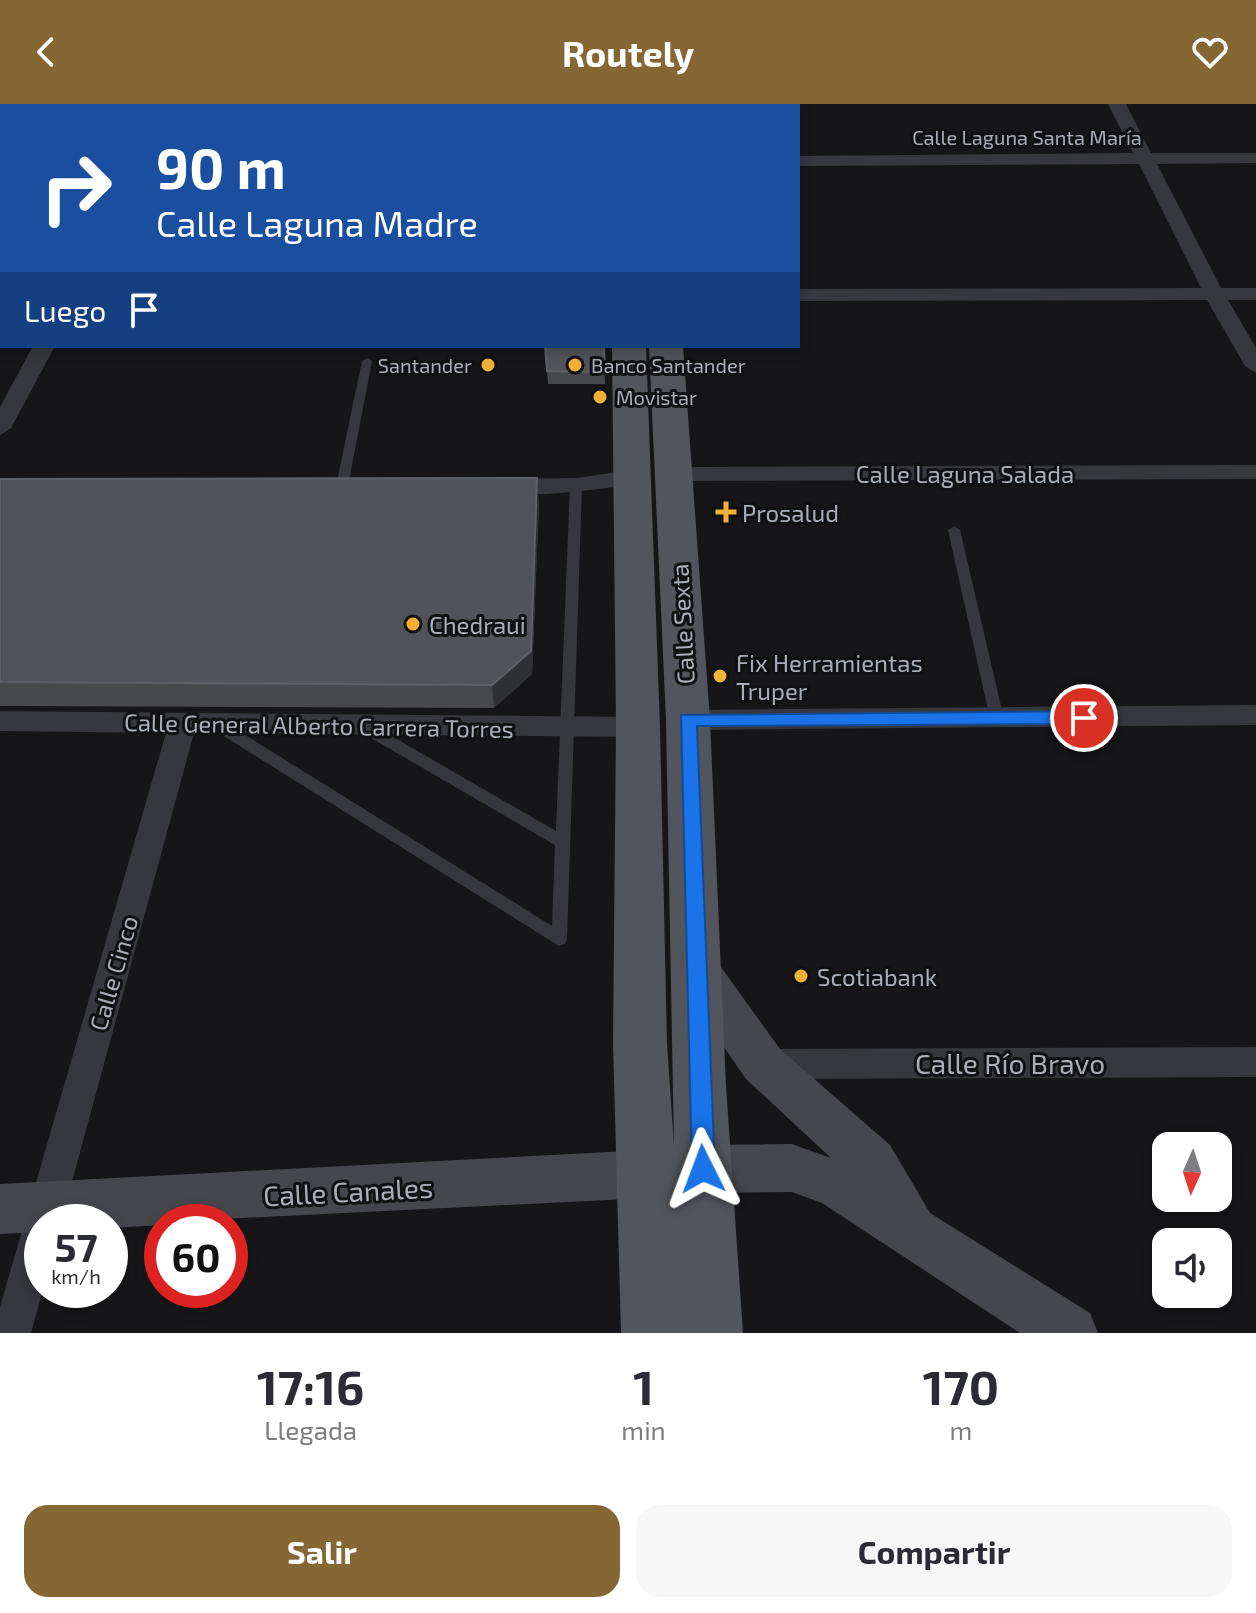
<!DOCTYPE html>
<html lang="es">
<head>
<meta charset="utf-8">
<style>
  :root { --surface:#fff; --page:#f7f7f7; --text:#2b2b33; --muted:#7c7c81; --accent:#856733 }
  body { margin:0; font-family:"Exo 2",sans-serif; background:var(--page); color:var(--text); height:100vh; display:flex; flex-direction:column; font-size:30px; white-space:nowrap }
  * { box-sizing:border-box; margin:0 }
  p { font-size:26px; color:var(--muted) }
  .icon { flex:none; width:44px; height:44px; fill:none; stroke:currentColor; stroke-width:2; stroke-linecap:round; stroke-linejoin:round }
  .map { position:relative; height:1229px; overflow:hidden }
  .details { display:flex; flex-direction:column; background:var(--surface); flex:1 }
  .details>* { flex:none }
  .top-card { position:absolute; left:0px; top:0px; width:800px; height:244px; box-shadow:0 4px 12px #0003; background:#1a4fa0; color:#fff; overflow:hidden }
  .needle { width:52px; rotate:183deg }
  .buttons { position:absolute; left:1152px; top:1028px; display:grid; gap:16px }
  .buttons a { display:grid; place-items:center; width:80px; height:80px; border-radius:16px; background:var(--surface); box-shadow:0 4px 12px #0003; font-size:40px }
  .speed { position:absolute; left:24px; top:1100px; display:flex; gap:16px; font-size:40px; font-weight:700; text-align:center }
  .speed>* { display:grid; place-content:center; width:104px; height:104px; border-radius:50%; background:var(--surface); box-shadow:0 4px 12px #0003; line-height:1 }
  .speed small { font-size:20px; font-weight:400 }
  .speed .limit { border:12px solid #d22; background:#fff; color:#111 }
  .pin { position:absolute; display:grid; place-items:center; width:68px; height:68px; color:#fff; margin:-34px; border:4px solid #fff; border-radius:50%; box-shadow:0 2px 8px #0007 }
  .me { position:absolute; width:88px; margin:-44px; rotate:357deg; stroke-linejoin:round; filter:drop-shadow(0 0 6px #0008) }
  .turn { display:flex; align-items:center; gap:28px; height:168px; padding:0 24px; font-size:36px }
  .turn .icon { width:104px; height:104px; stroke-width:2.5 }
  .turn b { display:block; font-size:56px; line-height:68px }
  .then { display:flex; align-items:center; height:76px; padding:0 24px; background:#0003; gap:16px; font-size:30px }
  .eta { display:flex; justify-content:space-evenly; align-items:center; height:136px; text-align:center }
  .eta b { font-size:48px; font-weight:700; line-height:56px }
  .primary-button { display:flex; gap:16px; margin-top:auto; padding:16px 24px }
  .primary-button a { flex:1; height:92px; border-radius:24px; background:var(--accent); color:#fff; font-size:32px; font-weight:700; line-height:92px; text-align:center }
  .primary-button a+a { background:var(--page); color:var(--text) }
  header { display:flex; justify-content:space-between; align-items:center; height:104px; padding:0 24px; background:var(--accent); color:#fff; font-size:36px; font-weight:700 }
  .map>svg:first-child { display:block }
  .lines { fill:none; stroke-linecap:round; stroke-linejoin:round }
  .service { fill:#37383d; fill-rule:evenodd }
  .minor { fill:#37383d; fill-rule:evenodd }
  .secondary { fill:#45474d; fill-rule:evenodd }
  .primary { fill:#53555c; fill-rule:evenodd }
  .wall { fill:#47494d }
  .shaded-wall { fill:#2f3033 }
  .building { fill:#525359; stroke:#5f6168; stroke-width:2 }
  .route { fill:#1a73e8; stroke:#114b97; stroke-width:2 }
  .poi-dot { fill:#f2b134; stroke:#111113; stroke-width:3 }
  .labels { text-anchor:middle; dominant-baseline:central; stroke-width:6; stroke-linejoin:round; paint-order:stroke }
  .far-street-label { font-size:20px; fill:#a8adb8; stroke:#111113 }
  .far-poi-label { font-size:20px; fill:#a8adb8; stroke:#111113; text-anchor:start }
  .street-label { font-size:24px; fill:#a8adb8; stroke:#111113 }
  .poi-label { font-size:24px; fill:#a8adb8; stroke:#111113; text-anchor:start }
  .near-street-label { font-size:28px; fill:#a8adb8; stroke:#111113 }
</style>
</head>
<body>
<header><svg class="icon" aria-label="back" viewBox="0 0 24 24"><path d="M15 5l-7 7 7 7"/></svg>Routely<svg class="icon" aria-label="heart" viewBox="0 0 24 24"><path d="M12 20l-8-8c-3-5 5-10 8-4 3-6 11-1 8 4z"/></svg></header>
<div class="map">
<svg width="1256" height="1229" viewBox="0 0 1256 1229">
  <rect width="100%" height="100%" fill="#161618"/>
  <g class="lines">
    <path class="service" d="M367,254l5,3 -24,125 -6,4 -6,-4 26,-125z
      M576,377l6,4 -15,454 -2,5 -6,2 -348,-218 -2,-4 2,-4h10l331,206 3,-81 -196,-114 -2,-4 2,-4h10l187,108 14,-346z
      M954,422l6,4 44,189 -7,5 -7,-5 -42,-189z"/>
    <path class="minor" d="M174,0h18l-19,2z
      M1108,0h18l25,49h105v10l-99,1 64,124h35v12h-28l28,48v25l-11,-7 -38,-66 -409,1v-12l403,-1 -62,-124 -341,2v-10l335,-3z
      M0,56h2v10h-2z
      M0,191h2v12h-2z
      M33,242h22l-44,82 -11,7v-28z
      M1256,361v14l-583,2 -12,-7 12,-7z
      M631,366l12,7 -4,5c-23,6 -137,22 -150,4l12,-7 75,-1z
      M1256,601v20l-568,5 -10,-3 -4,-7 4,-7 10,-3z
      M0,607l638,6 10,3 4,7 -4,7 -10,3 -444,-4 -133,489h-19l1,68 -12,43h-31v-26l166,-574 -166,-2z
      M1256,943v30l-493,2 -12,-4 -5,-11 5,-11 12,-4z"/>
    <path class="secondary" d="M697,846l16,6 67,93 110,96 40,68 160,100 8,20h-78l-198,-130 -30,-11 -89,1 -18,-7 -8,-17 8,-17 18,-7 89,-1 39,14 -85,-79 -65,-95 -7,-14 7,-14z
      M648,1046l18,7 8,17 -8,17 -18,7 -486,24v3l-52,3v-6h-68v10l-42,2v-50z"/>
    <path class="primary" d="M646,0h26l1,2h-28z
      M612,242h34l14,381 7,316 7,103 -8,-426 -17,-374h34l27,374 16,366 17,247h-122l-8,-290 3,-316z"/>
  </g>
  <path class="wall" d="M545,242h59l1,38h-57z
    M0,375l539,23 -7,172 -38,34 -494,-2z"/>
  <path class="shaded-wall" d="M537,374l2,24 -7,172 -38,34 -2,-23z"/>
  <path class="building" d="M545,242h59l1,26 -58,-1z
    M537,374l-6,173 -39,34 -492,-3v-203z"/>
  <path class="route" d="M1084,607l9,7 -9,6 -387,2 18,443 -3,8 -9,3 -8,-3 -3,-8 -11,-454z"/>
  <g class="poi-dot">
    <circle cx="488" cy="261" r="8"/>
    <circle cx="575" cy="261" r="8"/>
    <circle cx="600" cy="293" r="8"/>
    <path d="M722 396h8v8h8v8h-8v8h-8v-8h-8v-8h8z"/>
    <circle cx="413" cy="520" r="8"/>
    <circle cx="720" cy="572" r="8"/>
    <circle cx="801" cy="872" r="8"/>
  </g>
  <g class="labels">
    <g class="far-street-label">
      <text x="1027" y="33">Calle Laguna Santa María</text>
    </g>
    <g class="far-poi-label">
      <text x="472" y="261" text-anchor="end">Santander</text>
      <text x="591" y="261">Banco Santander</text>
      <text x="616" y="293">Movistar</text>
    </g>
    <g class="street-label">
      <text x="965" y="369">Calle Laguna Salada</text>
      <text transform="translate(682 520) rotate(-93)">Calle Sexta</text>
      <text transform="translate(319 621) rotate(1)">Calle General Alberto Carrera Torres</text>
      <text transform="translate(113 869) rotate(-74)">Calle Cinco</text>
    </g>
    <g class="poi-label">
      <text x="742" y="408">Prosalud</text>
      <text x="429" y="520">Chedraui</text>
      <text x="736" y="558">Fix Herramientas<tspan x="736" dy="28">Truper</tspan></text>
      <text x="817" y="872">Scotiabank</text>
    </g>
    <g class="near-street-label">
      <text x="1010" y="959">Calle Río Bravo</text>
      <text transform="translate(348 1087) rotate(-3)">Calle Canales</text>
    </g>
  </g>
</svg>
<div class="buttons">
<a><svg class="needle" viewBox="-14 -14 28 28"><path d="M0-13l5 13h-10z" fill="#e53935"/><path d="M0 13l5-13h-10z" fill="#7c7c81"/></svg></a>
<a><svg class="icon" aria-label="sound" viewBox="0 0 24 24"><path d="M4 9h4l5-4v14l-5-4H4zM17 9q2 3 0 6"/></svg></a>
</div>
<div class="speed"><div>57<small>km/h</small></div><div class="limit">60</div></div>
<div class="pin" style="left:1084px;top:614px;background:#d93025"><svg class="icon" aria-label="arrive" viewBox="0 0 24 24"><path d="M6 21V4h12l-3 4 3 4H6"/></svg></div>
<svg class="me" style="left:703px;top:1065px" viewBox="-20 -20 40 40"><path d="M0-17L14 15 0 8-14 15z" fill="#1a73e8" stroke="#fff" stroke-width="4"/></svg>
<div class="top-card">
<div class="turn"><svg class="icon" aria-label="right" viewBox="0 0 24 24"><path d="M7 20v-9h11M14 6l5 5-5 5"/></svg><div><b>90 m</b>Calle Laguna Madre</div></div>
<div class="then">Luego<svg class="icon" aria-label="arrive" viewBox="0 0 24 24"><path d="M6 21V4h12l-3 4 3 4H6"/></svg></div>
</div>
</div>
<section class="details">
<div class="eta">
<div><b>17:16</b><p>Llegada</p></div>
<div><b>1</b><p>min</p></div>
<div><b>170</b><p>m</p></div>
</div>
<div class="primary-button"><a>Salir</a><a>Compartir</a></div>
</section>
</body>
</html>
